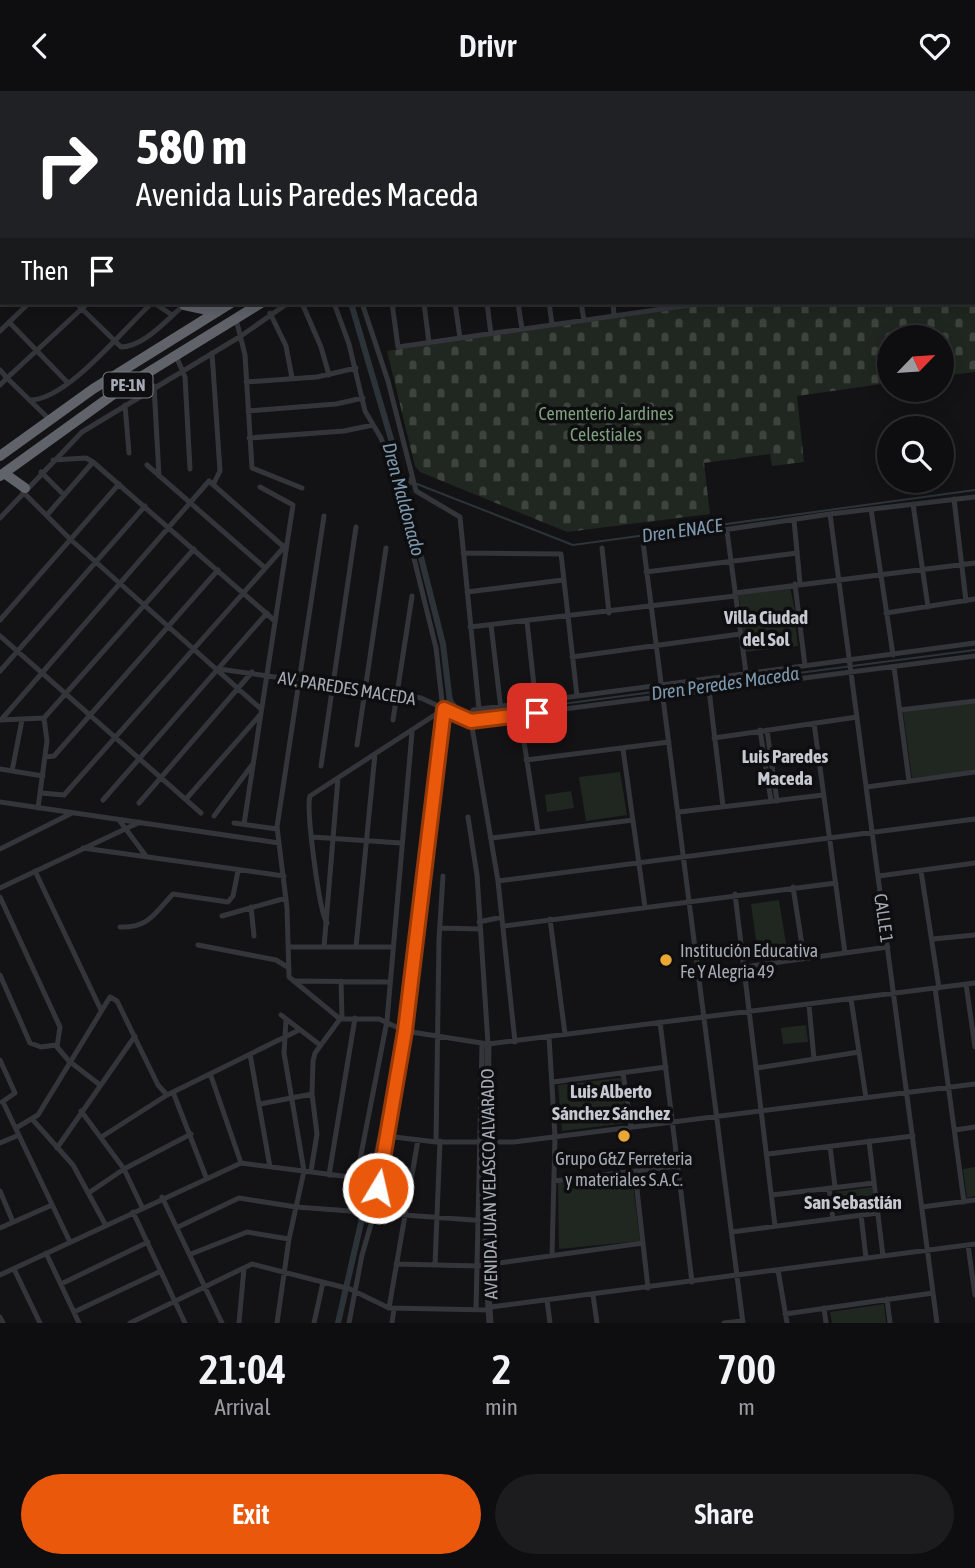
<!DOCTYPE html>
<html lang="en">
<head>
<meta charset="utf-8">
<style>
  :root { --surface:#0e0e10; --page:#1c1c1e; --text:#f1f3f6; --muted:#9b9c9f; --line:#2e2e30; --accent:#ea580c }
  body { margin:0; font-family:"Asap Condensed",sans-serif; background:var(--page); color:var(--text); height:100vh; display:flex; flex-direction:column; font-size:26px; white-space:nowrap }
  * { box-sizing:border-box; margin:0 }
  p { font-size:23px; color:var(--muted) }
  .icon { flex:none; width:38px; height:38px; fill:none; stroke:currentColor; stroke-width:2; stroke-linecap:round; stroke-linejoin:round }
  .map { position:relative; height:1232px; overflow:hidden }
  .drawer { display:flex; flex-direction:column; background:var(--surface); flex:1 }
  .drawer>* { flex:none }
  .top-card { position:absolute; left:0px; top:0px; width:976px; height:214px; box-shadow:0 4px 18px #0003,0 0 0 2px var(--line); background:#202124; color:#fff; overflow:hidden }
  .needle { width:46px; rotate:65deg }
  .fabs { position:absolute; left:877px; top:234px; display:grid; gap:14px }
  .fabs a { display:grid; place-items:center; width:77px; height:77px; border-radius:50%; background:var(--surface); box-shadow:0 4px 18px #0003,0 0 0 2px var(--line); font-size:35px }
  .pin { position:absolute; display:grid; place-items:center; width:60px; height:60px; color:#fff; margin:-30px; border-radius:14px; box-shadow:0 4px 10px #0006 }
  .me { position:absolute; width:77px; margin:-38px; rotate:9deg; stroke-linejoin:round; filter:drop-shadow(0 0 5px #0008) }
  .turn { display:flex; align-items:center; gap:24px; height:147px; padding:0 21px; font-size:32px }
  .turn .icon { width:91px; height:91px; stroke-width:2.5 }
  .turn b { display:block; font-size:49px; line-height:60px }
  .then { display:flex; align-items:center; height:66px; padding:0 21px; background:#0003; gap:14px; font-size:26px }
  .eta { display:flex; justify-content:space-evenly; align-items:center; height:119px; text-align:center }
  .eta b { font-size:42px; font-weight:600; line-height:49px }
  .cta { display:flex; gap:14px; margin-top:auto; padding:14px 21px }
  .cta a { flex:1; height:80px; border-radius:42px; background:var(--accent); color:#fff; font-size:28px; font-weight:600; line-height:80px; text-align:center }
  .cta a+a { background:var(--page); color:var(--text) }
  header { display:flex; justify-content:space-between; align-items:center; height:91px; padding:0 21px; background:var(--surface); font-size:32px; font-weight:600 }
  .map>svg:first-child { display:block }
  .green { fill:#1f2720 }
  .cemetery { fill:url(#cemetery-stones) }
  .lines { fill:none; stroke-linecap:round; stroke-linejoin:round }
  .stream { stroke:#2c343a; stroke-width:2 }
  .canal { stroke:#2c343a; stroke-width:6 }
  .minor { stroke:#34353a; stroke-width:5 }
  .tertiary { stroke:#34353a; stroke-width:7 }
  .primary { stroke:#505258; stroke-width:9 }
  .motorway { stroke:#60636a; stroke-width:10 }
  .route-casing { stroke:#983908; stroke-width:18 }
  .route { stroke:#ea580c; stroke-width:12 }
  .poi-dot { fill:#eba735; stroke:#0e0e10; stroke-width:2.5 }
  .labels { text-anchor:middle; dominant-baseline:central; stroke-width:7; stroke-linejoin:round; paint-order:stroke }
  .shield { fill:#0e0e10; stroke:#787b84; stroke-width:2 }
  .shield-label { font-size:16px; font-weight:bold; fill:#a5aab5 }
  .park-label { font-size:18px; fill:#7d9f7d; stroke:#0e0e10 }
  .street-label { font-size:18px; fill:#a5aab5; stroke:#0e0e10 }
  .poi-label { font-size:18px; fill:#a5aab5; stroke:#0e0e10; text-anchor:start }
  .water-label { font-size:19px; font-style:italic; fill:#7d99af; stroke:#0e0e10 }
  .neighbourhood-label { font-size:19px; font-weight:bold; fill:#c6c9d1; stroke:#0e0e10 }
</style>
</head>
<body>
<header><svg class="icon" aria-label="back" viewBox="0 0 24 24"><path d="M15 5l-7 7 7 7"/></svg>Drivr<svg class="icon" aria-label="heart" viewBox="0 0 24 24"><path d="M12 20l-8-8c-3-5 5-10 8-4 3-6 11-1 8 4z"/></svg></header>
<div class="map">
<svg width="975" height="1232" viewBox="0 0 975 1232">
  <defs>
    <pattern id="cemetery-stones" width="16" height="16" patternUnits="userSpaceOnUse" patternTransform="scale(1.75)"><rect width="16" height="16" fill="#1f2720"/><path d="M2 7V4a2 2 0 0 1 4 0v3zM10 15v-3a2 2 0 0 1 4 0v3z" fill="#3d443e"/></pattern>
  </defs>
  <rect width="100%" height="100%" fill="#131315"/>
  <path class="green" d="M790,496l5,23 -53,6 -4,-22z
    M794,521l4,34 -53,6 -3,-35z
    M975,611v69l-63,7 -9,-66z
    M620,681l7,43 -41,6 -7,-44z
    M571,700l3,17 -27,4 -2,-17z
    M779,809l8,50 -29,4 -7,-50z
    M806,934l2,17 -25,2 -2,-16z
    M621,987l6,45 -65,8 -4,-46z
    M975,1076v29l-8,2 -4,-29z
    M632,1085l8,65 -81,8 -1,-66z
    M872,1096l2,22 -37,4 -2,-21z
    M884,1213l2,19h-54l-2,-11z"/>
  <path class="cemetery" d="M720,212h255v69l-33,4v-38h-53v45l-92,13 7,66 -32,4 -2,-12 -66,9 6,51 -143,18 -147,-60 -5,-6 -28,-115z"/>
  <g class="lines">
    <path class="stream" d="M399,386l10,3
      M417,393l156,61 402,-55
      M450,605c11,24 25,20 49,16
      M539,616l436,-57
      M504,620l29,-3"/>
    <path class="canal" d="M231,0l1,2
      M351,212l40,136 52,205 7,58 -12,80
      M407,909l7,-66
      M338,1232l56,-244"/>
    <path class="minor" d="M243,0l1,2
      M0,152h2
      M76,212l45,44c24,-1 45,-27 62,-41
      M154,212l18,12
      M302,212l19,44 8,28
      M334,212l15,41 16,67 16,27 11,31 44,179 8,71 -39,312 -31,183 -12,41 -13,68
      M362,212l26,78 28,110 44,26 19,192
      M392,212l6,44 306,-44
      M424,212l5,40
      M455,212l5,35
      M487,212l4,31
      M518,212l4,26
      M549,212l3,21
      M581,212l3,17
      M613,212l1,12
      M373,213l11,-1
      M270,222l16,33 6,32
      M236,228l9,36 7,113 50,20
      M9,231l59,61
      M0,240l29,-28
      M212,262l8,118 -6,12
      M176,265l9,21 5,92
      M0,279l7,8 81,-75
      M246,291l71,-5 39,-9
      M0,294l7,-7 43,42
      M154,295l5,90
      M29,309c38,1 95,-72 123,-97
      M125,314l4,48
      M248,320l88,-7 27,-6
      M249,347l95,-7 29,-6
      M53,369l33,-2 7,4 182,159
      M147,374l118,103
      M41,381l23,23
      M397,398l12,-5 3,-7
      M23,401l47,47 191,170
      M954,408l12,102
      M913,413l15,103
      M871,418l22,146
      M830,423l107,809
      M47,424l46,-53
      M324,425l-47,311 10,81 2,69 51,42h39l26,12 83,13 487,-61
      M0,427l82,-86 159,-96 47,-33
      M794,429l6,63
      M727,440l19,142
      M602,457l7,65
      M463,462l98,1 16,142
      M646,481l151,-19
      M795,493l10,82
      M467,501l96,-12
      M735,502l240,-30
      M886,522l89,-14
      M0,529l119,-136
      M527,531l10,91
      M491,534l11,93
      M470,536l265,-31
      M0,545l201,177
      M572,566l168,-23
      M894,576l15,114
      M219,578l202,29 50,23
      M0,580l145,-165
      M709,599l14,116
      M900,619l75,-9
      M520,625l18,116
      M0,629l44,-2 150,-169
      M1,629l208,-239 75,66
      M393,629l19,-124
      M471,630l504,-65
      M814,632l31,230
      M760,639l11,71
      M767,639l10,71
      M714,647l143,-21
      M357,654l29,-197
      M623,658l22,158
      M45,666l9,-1 164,-186
      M526,669l143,-18
      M321,675l35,-239
      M0,678l43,7
      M12,680l10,-51
      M867,696l108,-15
      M41,702l23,2 221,-249
      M186,708l74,-84
      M103,709l164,-187
      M0,711l279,41
      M139,712l113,-131
      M38,717l9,-67 -3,-23
      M679,721l144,-17
      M214,725l38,-51
      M468,726l9,58 11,169
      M119,729l27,36
      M234,732l43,6
      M244,733l49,-319 -33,-18
      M312,746l89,6
      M492,747l141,-18
      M83,757l201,28
      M0,758l72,-36
      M35,780l66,139
      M921,780l18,117
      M879,785l96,-13
      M498,790l477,-62
      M793,796l11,71
      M0,797l140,-66
      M735,803l40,332
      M0,806l60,130 -3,20 12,14 31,24
      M251,816l3,29
      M222,825l64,-18
      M550,828l15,115
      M479,831l23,-5
      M327,832c-8,-11 -21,-114 -17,-127l134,-87
      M504,835l332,-43
      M120,836c29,1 35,-14 53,-33l55,8 5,-6 5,-25
      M440,837l39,1
      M933,848l42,-4
      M198,854l78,15 13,8
      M289,856h103
      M324,856l14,-169
      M356,856l19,-193
      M744,876l144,-20
      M0,884l30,68 11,4 15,-2
      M295,890l94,1
      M341,890l1,37
      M966,893l9,63
      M935,897l29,214
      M851,908l15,99
      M809,914l5,54
      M281,924l39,30
      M660,931l32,260
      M549,946l6,99 -3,119
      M515,951l-17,-161 -27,-160 2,-11 502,-67
      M250,963l20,113
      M0,969l15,33 -13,9
      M757,977l102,-16
      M623,982l8,54
      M211,985l30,87
      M553,991l113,-15
      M173,1001l33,85
      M3,1011l67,140
      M260,1013l52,-10
      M81,1020l43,58 18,38
      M32,1028l41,46 32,59
      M16,1037l22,-13 72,-118 7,4 41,84 9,10
      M955,1039l20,-3
      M103,1045l64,-41 132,-65
      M386,1045l50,6h78l461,-58
      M869,1050l14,115
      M436,1051l3,-203 4,-63
      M0,1052l19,-8
      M830,1055l5,41
      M57,1057l78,-112
      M768,1063l145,-18
      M311,1080l6,-37 -5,-40 1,-33 2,-8 25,-34
      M635,1081l13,116
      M329,1084l26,-157
      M554,1090l123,-15
      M829,1097l4,31
      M0,1100l13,31
      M90,1101l34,-23 67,-35
      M772,1104l102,-12
      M162,1106l60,126
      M922,1116l53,-7
      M350,1120l37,-190 25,-289
      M133,1121l52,111
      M861,1124l5,43
      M178,1136l61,-29 57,9 190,14
      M0,1137l52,-23
      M732,1141l146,-19
      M968,1154l7,50
      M46,1162l33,70
      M191,1163l56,-22 42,7
      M396,1173l82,2 165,-23
      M435,1174l5,-124
      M14,1178l26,54
      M778,1179l9,53
      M0,1184l241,-112 117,15
      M61,1193l87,-42
      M593,1204l4,28
      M887,1208l3,24
      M547,1209l3,23
      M491,1216l484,-63
      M389,1217l29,-168
      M824,1217l2,15
      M476,1219l6,-266
      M74,1221l87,-41
      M785,1223l148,-21
      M0,1226l3,6
      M130,1232l122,-59 98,25 39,19 101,2
      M239,1232l5,-55
      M277,1232l12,-84 15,-68 -20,-118 2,-33
      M314,1232l9,-41
      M392,1232l2,-14
      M724,1232l18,-2
      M743,1232l-100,-781 187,-28 145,-17"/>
    <path class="tertiary" d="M488,953l-2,221 4,58"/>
    <path class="primary" d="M957,0l1,2
      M965,0l1,2
      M975,64v2
      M975,124v2"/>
    <path class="motorway" d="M950,0v2
      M742,2l5,-2
      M759,2l11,-2
      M823,2l11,-2
      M975,4v2
      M975,169v1
      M184,214l33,7
      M0,365l93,-67 138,-86
      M4,382l21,15
      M0,385l118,-85 143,-88"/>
  </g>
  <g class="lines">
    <g class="route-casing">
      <path id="route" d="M378,1097l27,-157 39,-322 27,12 66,-8"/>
    </g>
    <use href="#route" class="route"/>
  </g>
  <g class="poi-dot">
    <circle cx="666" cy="869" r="7"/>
    <circle cx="624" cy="1045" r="7"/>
  </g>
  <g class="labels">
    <rect class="shield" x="103.5" y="281.5" width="49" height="25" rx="5"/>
    <g class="shield-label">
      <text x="128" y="294">PE-1N</text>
    </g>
    <g class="park-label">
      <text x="606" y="322">Cementerio Jardines<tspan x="606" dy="21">Celestiales</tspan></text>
    </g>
    <g class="street-label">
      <text transform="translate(347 597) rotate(9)">AV. PAREDES MACEDA</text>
      <text transform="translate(884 827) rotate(82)">CALLE 1</text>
      <text transform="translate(489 1093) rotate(-91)">AVENIDA JUAN VELASCO ALVARADO</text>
    </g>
    <g class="poi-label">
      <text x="680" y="859">Institución Educativa<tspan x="680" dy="21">Fe Y Alegria 49</tspan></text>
      <text x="624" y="1067" text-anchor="middle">Grupo G&amp;Z Ferreteria<tspan x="624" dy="21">y materiales S.A.C.</tspan></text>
    </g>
    <g class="water-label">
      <text transform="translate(404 408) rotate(75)">Dren Maldonado</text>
      <text transform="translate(682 439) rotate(-8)">Dren ENACE</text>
      <text transform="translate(725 592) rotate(-8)">Dren Peredes Maceda</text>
    </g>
    <g class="neighbourhood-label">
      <text x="766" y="526">Villa Ciudad<tspan x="766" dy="22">del Sol</tspan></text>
      <text x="785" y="665">Luis Paredes<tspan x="785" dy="22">Maceda</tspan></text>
      <text x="611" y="1000">Luis Alberto<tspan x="611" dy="22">Sánchez Sánchez</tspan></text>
      <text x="853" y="1111">San Sebastián</text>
    </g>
  </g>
</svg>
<div class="fabs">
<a><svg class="needle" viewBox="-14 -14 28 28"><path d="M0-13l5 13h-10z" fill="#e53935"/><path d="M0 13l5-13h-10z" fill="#9b9c9f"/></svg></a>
<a><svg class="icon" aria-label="search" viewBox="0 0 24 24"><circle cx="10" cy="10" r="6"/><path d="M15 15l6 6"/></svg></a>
</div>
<div class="pin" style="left:537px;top:622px;background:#d93025"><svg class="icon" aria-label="arrive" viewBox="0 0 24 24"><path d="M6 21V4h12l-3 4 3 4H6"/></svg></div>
<svg class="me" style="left:378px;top:1097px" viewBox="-20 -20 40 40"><circle r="17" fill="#ea580c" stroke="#fff" stroke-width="3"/><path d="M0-11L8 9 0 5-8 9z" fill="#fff"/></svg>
<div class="top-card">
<div class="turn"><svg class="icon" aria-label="right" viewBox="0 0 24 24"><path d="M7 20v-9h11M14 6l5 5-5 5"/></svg><div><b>580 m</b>Avenida Luis Paredes Maceda</div></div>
<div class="then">Then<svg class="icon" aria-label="arrive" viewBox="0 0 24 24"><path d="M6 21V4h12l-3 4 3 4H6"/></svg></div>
</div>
</div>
<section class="drawer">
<div class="eta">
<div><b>21:04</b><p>Arrival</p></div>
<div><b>2</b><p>min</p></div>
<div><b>700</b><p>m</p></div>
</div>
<div class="cta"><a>Exit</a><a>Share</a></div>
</section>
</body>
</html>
